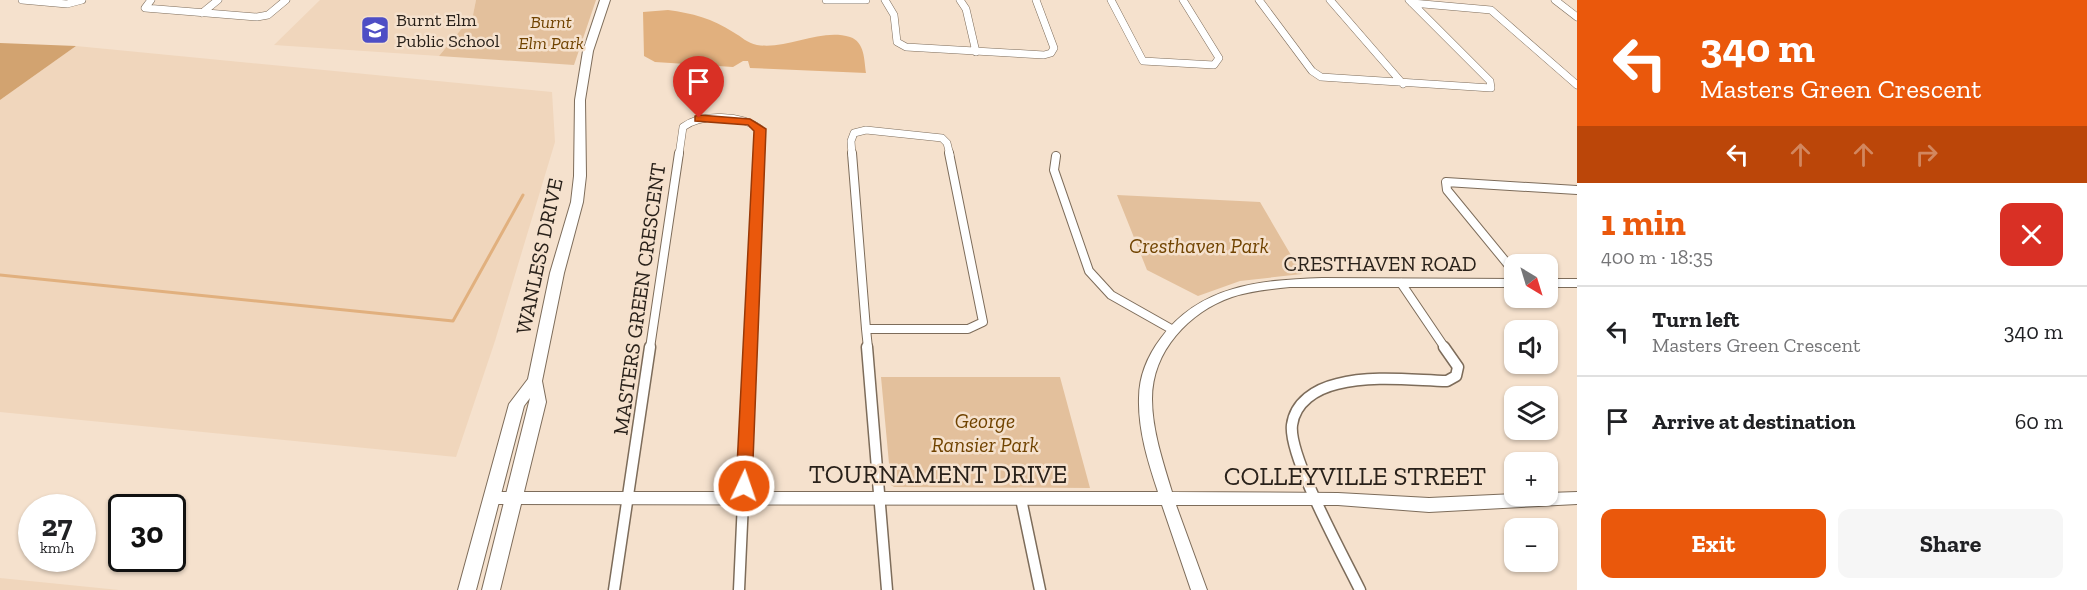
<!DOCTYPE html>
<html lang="en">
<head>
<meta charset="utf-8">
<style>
  :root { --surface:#fff; --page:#f6f6f6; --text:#202124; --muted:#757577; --line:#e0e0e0; --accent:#ea580c }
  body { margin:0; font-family:"Zilla Slab",serif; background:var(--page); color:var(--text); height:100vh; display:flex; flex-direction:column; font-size:22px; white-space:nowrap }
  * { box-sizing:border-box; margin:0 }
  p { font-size:20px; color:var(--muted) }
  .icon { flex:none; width:33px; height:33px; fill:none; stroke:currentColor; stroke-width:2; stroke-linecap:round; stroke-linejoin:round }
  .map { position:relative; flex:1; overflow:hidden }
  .panel { display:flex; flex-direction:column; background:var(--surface); width:510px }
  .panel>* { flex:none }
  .banner { background:#ea580c; color:#fff; overflow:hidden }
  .needle { width:39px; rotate:142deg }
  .buttons { position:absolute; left:1504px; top:254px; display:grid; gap:12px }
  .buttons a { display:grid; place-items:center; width:54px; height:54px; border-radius:12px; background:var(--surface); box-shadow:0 2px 4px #0004; font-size:30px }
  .speed { position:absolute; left:18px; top:494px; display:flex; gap:12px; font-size:30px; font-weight:700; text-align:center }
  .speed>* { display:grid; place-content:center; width:78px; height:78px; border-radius:50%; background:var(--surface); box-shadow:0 2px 4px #0004; line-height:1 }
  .speed small { font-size:15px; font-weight:400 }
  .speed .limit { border:3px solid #111; border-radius:9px; background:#fff; color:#111 }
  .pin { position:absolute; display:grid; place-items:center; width:51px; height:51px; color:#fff; margin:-62px -26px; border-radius:50% 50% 50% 0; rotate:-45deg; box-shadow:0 0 6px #0007 }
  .pin .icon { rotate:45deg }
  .me { position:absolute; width:66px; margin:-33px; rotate:3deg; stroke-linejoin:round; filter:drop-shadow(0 0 4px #0008) }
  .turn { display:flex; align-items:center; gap:21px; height:126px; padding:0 24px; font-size:27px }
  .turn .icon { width:78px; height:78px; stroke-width:2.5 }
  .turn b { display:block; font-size:42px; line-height:51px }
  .lanes { display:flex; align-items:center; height:57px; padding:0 24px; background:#0003; justify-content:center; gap:30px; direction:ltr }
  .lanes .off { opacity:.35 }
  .round { display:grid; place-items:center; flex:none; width:63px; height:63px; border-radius:12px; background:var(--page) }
  .head { display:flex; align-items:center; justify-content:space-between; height:102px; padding:0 24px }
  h1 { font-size:36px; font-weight:700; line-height:45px; color:var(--accent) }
  .button { display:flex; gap:12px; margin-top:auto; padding:12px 24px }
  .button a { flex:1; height:69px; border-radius:12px; background:var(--accent); color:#fff; font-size:24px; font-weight:700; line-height:69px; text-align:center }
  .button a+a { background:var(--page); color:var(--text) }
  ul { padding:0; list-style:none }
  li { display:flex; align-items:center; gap:18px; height:90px; padding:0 24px; border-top:2px solid var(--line) }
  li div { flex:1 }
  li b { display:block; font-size:22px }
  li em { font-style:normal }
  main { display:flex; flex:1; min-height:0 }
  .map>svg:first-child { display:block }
  .built { fill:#f0d6bc }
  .green { fill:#e3c09c }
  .forest { fill:#d2a370 }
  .water { fill:#e1b07e }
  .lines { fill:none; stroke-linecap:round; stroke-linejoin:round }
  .stream { stroke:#e1b07e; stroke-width:3 }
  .minor-far2-casing { stroke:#7d6c5a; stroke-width:8 }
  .minor-far1-casing { stroke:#7d6c5a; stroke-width:10 }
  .minor-casing { stroke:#7d6c5a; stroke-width:13 }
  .tertiary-casing { stroke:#7d6c5a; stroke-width:2 }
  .secondary-casing { stroke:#7d6c5a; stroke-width:2 }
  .minor-far2 { stroke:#fff; stroke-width:7 }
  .minor-far1 { stroke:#fff; stroke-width:8 }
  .minor { stroke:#fff; stroke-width:10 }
  .tertiary { fill:#fff; fill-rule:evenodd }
  .secondary { fill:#fff; fill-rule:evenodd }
  .route { fill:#ea580c; stroke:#983908; stroke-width:1.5 }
  .labels { text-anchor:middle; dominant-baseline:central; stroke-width:5; stroke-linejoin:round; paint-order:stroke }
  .far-poi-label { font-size:18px; fill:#29211a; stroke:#f5e1cd; text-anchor:start }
  .far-park-label { font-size:18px; font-style:italic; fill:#704300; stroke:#f5e1cd }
  .park-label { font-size:21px; font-style:italic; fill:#704300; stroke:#f5e1cd }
  .street-label { font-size:21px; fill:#29211a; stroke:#f5e1cd }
  .near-street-label { font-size:26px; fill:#29211a; stroke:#f5e1cd }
</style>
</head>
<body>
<main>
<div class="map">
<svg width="1577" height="590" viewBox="0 0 1577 590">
  <rect width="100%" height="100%" fill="#f5e1cd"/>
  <path class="built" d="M320,0h156l-3,15 -34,41 -165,-11z
    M76,46l476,46 3,50 -60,199 -39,116 -456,-45v-312z
    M0,578l119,12h-119z"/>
  <path class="green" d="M476,0h120l-22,65 -135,-9 34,-41z
    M1117,195l143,7 42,72 -62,7 -42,15 -51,-26z
    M881,377h179l30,111 -196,-1 -3,-2z"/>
  <path class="forest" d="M0,43l76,3 -76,54z"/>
  <path class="water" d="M668,10c24,3 45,9 65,22 9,5 14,11 24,13 30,5 63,-17 93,-8 15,5 14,23 16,36l-116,-5 -2,-7h-5l-10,6 -78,-5 -11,-6 -1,-44z"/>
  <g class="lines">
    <path class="stream" d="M0,275l453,46 70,-126"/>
    <g class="minor-far2-casing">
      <path id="minor-far2" d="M22,0l45,4 15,-4
        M151,0l-6,8 112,9 11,-2 18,-15
        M826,0h40
        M885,0l9,15 3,27 9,5 138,8 7,-2 3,-5 -18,-48
        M960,0l6,9 10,43
        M1111,0l32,61 71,4 5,-7 -36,-58
        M1259,0l53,71 9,6 170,11 -1,-7 -81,-81
        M1330,0l73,84
        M1555,0l22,17
        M1412,3l79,7 86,75
        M202,13l16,-13
        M679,155l4,-28c18,-14 59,-12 77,2l-1,26
        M852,155l-1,-14 3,-8 12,-3 76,8 5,5 3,12"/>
    </g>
    <g class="minor-far1-casing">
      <path id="minor-far1" d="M852,153l14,176
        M1056,156l-2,14 35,101 22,24 62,35
        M1515,273l-68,-83 -1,-8 131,8
        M1401,283l44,65
        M866,329h102l15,-7 -34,-169
        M866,329l2,19
        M650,348l29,-195
        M750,348l9,-195"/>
    </g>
    <g class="minor-casing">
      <path id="minor" d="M867,347l20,243
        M1021,499l19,91
        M614,590l36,-243
        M739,590l11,-243
        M1360,590c-16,-33 -72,-134 -68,-165 3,-23 24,-36 45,-41 35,-9 74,-4 110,-3l9,-5 2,-9 -14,-20"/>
    </g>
    <g class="tertiary-casing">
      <path id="tertiary" d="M1322,278l193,1v8h-225c-19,2 -40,4 -58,10 -43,15 -80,54 -80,102 0,31 11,63 20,93l166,1 91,5 86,-4 33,1v-2l29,-1v12l-148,8 -91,-7h-162l31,85h-16l-29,-85 -670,-1 -5,-1 -2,-5 2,-5 5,-1h666c-10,-30 -20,-62 -19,-94 0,-22 9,-43 22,-60 39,-53 100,-58 161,-60z
        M1548,279h29v8h-29z"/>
    </g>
    <g class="secondary-casing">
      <path id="secondary" d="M600,0h10l-17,51 -8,49 1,76 -3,26 -19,71 -22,108 4,21 -46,188h-18l48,-192 -6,8 -48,184h-18l51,-186 19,-25 22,-106 21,-71 3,-26 1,-76 8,-49z"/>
    </g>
    <use href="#minor-far2" class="minor-far2"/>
    <use href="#minor-far1" class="minor-far1"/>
    <use href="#minor" class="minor"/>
    <use href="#tertiary" class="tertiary"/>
    <use href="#secondary" class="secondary"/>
  </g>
  <path class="route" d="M699,115l51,4 16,10 -14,357 -2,5 -6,2 -6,-2 -2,-5 18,-355 -6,-6 -53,-4v-5z"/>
  <defs>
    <g id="school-square" transform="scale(1.5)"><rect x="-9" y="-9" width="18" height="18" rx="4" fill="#4e4ec5" stroke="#f5e1cd"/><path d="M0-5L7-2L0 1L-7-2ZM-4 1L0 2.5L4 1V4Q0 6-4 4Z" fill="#fff"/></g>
  </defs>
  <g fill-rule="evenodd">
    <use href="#school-square" x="375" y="30"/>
  </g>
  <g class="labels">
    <g class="far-poi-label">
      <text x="396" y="20">Burnt Elm<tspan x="396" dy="21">Public School</tspan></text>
    </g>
    <g class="far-park-label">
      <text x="551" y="22">Burnt<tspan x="551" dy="21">Elm Park</tspan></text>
    </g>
    <g class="park-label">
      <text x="1199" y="245">Cresthaven Park</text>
      <text x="985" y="420">George<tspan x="985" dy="24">Ransier Park</tspan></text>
    </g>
    <g class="street-label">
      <text transform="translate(539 256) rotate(-78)">WANLESS DRIVE</text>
      <text x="1380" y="263">CRESTHAVEN ROAD</text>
      <text transform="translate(639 299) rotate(-82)">MASTERS GREEN CRESCENT</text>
    </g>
    <g class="near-street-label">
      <text x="938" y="474">TOURNAMENT DRIVE</text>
      <text x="1355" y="476">COLLEYVILLE STREET</text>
    </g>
  </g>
</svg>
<div class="buttons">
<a><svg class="needle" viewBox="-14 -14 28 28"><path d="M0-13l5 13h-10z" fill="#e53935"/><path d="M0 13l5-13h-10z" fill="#757577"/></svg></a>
<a><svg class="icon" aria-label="sound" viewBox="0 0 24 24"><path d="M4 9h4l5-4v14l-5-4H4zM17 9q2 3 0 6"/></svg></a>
<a><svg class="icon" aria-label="layers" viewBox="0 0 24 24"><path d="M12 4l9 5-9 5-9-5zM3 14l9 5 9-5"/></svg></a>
<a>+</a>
<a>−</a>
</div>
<div class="speed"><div>27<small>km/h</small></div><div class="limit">30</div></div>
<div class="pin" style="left:699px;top:118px;background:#d93025"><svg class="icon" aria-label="arrive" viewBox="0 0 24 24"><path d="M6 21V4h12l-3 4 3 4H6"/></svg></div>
<svg class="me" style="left:744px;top:486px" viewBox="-20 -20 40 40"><circle r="17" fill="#ea580c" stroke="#fff" stroke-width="3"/><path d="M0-11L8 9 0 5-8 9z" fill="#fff"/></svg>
</div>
<section class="panel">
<div class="banner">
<div class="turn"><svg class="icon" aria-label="left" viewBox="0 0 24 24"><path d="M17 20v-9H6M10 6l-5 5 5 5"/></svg><div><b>340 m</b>Masters Green Crescent</div></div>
<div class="lanes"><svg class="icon" aria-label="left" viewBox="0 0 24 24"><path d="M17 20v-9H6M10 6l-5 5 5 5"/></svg><svg class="icon off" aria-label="ahead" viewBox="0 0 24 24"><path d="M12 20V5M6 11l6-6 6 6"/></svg><svg class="icon off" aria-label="ahead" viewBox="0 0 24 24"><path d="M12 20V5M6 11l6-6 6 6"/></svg><svg class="icon off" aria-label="right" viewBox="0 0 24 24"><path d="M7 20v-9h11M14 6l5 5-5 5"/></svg></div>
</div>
<div class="head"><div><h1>1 min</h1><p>400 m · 18:35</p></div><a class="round" style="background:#d93025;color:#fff"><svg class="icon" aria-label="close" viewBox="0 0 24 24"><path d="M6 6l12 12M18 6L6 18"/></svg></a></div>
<ul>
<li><svg class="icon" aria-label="left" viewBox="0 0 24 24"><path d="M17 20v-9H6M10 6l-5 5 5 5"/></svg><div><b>Turn left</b><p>Masters Green Crescent</p></div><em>340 m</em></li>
<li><svg class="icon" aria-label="arrive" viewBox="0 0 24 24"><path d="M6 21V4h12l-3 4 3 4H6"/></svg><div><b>Arrive at destination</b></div><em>60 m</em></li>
</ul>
<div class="button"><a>Exit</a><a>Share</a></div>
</section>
</main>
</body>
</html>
